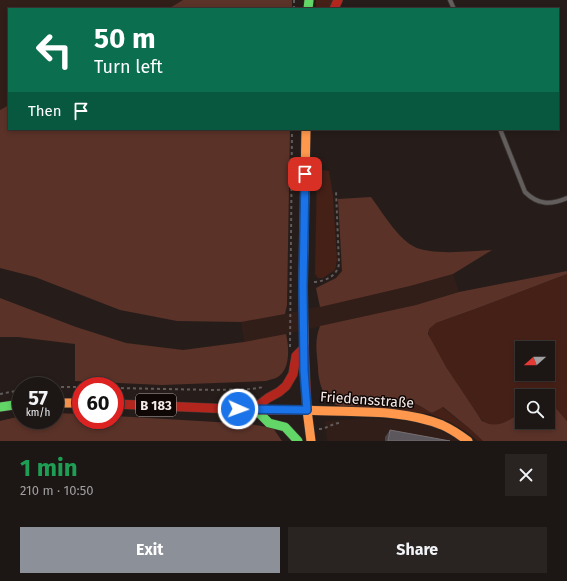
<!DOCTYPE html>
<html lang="en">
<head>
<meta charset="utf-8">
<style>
  :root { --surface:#1c1614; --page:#292322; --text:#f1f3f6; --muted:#a09fa0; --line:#3a3534; --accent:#8c9099 }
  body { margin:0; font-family:"Fira Sans",sans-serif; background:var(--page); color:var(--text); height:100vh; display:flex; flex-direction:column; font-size:15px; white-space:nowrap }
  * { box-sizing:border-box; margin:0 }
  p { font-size:13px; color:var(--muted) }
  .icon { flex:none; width:22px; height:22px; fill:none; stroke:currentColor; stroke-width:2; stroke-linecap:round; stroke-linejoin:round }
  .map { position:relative; height:441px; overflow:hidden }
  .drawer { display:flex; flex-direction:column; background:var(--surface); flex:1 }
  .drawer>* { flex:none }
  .hud { position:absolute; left:8px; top:8px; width:551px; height:122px; border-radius:0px; box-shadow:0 2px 6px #0003,0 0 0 1px var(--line); background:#0b6e4f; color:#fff; overflow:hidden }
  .needle { width:26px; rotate:249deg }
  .tools { position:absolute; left:515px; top:341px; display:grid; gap:8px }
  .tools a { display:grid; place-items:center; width:40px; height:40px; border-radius:0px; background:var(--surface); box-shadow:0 2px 6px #0003,0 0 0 1px var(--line); font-size:20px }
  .speed { position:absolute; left:12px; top:377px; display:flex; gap:8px; font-size:20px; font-weight:700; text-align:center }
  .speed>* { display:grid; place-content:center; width:52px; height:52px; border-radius:50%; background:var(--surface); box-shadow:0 2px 6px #0003,0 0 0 1px var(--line); line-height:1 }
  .speed small { font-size:10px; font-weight:400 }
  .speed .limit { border:6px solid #d22; background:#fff; color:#111 }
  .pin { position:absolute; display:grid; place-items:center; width:34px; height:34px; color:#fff; margin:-17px; border-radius:8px; box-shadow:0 2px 6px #0006 }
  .me { position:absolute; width:44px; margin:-22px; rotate:92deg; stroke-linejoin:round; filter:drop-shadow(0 0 3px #0008) }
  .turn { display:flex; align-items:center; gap:14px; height:84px; padding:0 20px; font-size:18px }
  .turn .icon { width:52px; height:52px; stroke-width:2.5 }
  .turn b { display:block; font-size:28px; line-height:34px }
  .then { display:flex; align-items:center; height:38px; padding:0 20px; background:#0003; gap:8px; font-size:15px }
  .round { display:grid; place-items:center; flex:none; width:42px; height:42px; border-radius:0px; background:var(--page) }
  .overview { display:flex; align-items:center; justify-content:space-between; height:68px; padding:0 20px }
  h1 { font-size:24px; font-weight:700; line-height:30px; color:#1e9e55 }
  .action { display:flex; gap:8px; margin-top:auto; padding:8px 20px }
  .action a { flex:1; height:46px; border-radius:0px; background:var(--accent); color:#fff; font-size:16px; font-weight:700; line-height:46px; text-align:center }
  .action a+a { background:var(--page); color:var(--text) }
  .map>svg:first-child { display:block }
  .built { fill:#321e18 }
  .green { fill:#452017; fill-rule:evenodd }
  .forest { fill:#5a3228 }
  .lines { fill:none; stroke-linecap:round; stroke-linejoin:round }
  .lane-casing { stroke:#3e3734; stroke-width:5.5 }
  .fast-casing { stroke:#3e3734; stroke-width:10 }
  .slow-casing { stroke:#3e3734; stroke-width:10 }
  .jam-casing { stroke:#3e3734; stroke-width:10 }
  .path { stroke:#615c5b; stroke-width:2; stroke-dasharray:3 3; stroke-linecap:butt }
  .lane { stroke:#625e5d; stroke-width:4 }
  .fast { stroke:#63d668; stroke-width:9 }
  .slow { stroke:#ff974d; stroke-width:9 }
  .jam { stroke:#b3261e; stroke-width:9 }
  .wall { fill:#49454b }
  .building { fill:#5c575c; stroke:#746e72 }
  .route-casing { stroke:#114b97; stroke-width:10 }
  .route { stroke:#1a73e8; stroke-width:7 }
  .labels { text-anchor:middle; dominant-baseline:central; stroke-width:3; stroke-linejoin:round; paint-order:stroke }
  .shield { fill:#0e0706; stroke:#b1a7a4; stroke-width:1 }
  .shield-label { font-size:13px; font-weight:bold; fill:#f7ebe8 }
  .street-label { font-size:14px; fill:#f7ebe8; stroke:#0e0706 }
</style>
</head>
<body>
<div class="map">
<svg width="567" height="441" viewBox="0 0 567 441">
  <rect width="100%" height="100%" fill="#261d1a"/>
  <path class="built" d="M0,0h183l-15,9h-159v96l-9,5z
    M453,274l6,18 -43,13 -130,29 -42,8 -3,-20 44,-8 125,-28z
    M371,418l37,3 24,5 28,15h-133l-2,-20z"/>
  <path class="green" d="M316,0h19l-4,9h-15z
    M317,169l12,2 4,25 4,64 -2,10 -12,8h-5l-3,-4z
    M567,274v147l-13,-15 -6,-4v-6h-26v16c-9,5 -23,17 -34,13 -10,-4 -56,-78 -59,-90 -2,-6 2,-9 7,-12l39,-14zM522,348h26v26h-26z
    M393,402h19l20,11 10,-6 27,21 14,13h-5l-10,-8 -18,-11 -20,-8 -17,-2 -69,-5z"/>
  <path class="forest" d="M183,0h109v9h-124z
    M9,105v24h281l-3,176 -2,9 -44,8 -64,-1 -57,-11 -85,-33 -35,-9v-158z
    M371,197c11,15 26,40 42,49 17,10 58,5 79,4l-39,24 -43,12 -90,21 -4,-19 20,-10 6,-7 -4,-72z
    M567,271v3l-92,35 -39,14 -7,6 -1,5 18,33 36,54c15,9 27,-1 40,-9v10h26v-20l6,4 13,15v20h-84l-14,-13 -26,-21 -11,6c-6,-3 -15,-10 -22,-11 -20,-3 -61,9 -76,2 -11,-6 -16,-24 -16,-36 -1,-15 -4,-27 2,-42l96,-21 43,-13z
    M0,298l76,29 50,16 57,7 61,-8 42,-8c3,13 5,37 -10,44 -3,1 -7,2 -10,3l-104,4 -87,-4v-37l-57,-7h-18z
    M55,413l26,1v6h34v-4l135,8 23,4 9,13h-282v-20l21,-5v4h34z"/>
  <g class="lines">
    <g class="lane-casing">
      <path id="lane" d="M450,0l4,9
        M500,129l25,63c13,13 25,13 42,6"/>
    </g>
    <g class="fast-casing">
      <path id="fast" d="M308,9l1,-9
        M0,407l21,-3
        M256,410l13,13 16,4 13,14"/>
    </g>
    <g class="slow-casing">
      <path id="slow" d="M304,345l-1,-58 3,-158
        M55,403h26
        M311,441l-4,-31c44,3 93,-2 135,15 9,4 18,10 26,16"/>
    </g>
    <g class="jam-casing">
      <path id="jam" d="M334,9l4,-9
        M115,404l141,6h51l-3,-65
        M252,410l16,-12 11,-6 7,-6 7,-12 3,-18 7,-7"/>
    </g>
    <path class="path" d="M294,9v-9
      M314,282c12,-1 23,-6 25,-18l-3,-73
      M290,347l2,-218
      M55,387h26
      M115,388l100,2 37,-1 12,-2
      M0,394l21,-4
      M319,429c7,0 12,-5 20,-6"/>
    <use href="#lane" class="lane"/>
    <use href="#fast" class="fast"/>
    <use href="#slow" class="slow"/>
    <use href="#jam" class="jam"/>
  </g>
  <path class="wall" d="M390,430l60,11h-65v-4z"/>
  <path class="building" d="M390,430l60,11h-62z"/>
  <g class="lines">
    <g class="route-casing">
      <path id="route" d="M238,409l69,1 -3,-39 -1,-84 2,-113"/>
    </g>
    <use href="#route" class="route"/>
  </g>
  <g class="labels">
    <rect class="shield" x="136" y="394" width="40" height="22" rx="3"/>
    <g class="shield-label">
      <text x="156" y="405">B 183</text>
    </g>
    <g class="street-label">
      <text transform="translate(367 400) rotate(4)">Friedensstraße</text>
    </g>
  </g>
</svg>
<div class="tools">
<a><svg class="needle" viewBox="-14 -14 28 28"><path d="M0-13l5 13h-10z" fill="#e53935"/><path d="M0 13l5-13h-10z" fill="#a09fa0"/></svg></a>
<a><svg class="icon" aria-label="search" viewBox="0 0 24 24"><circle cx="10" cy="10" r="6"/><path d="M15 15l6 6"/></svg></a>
</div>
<div class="speed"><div>57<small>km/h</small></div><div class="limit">60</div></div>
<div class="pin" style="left:305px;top:174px;background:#d93025"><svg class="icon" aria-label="arrive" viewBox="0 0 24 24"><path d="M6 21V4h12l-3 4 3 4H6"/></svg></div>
<svg class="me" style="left:238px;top:409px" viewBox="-20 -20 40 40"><circle r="17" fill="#1a73e8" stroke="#fff" stroke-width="3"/><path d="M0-11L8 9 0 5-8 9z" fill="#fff"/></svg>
<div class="hud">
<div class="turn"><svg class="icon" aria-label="left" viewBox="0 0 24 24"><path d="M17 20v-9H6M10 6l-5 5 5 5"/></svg><div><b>50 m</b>Turn left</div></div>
<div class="then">Then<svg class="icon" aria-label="arrive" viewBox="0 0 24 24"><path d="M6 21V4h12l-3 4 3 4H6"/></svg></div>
</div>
</div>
<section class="drawer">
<div class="overview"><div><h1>1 min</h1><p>210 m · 10:50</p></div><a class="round"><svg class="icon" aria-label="close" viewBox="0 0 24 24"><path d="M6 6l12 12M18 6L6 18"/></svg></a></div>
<div class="action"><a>Exit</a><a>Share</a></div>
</section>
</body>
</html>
